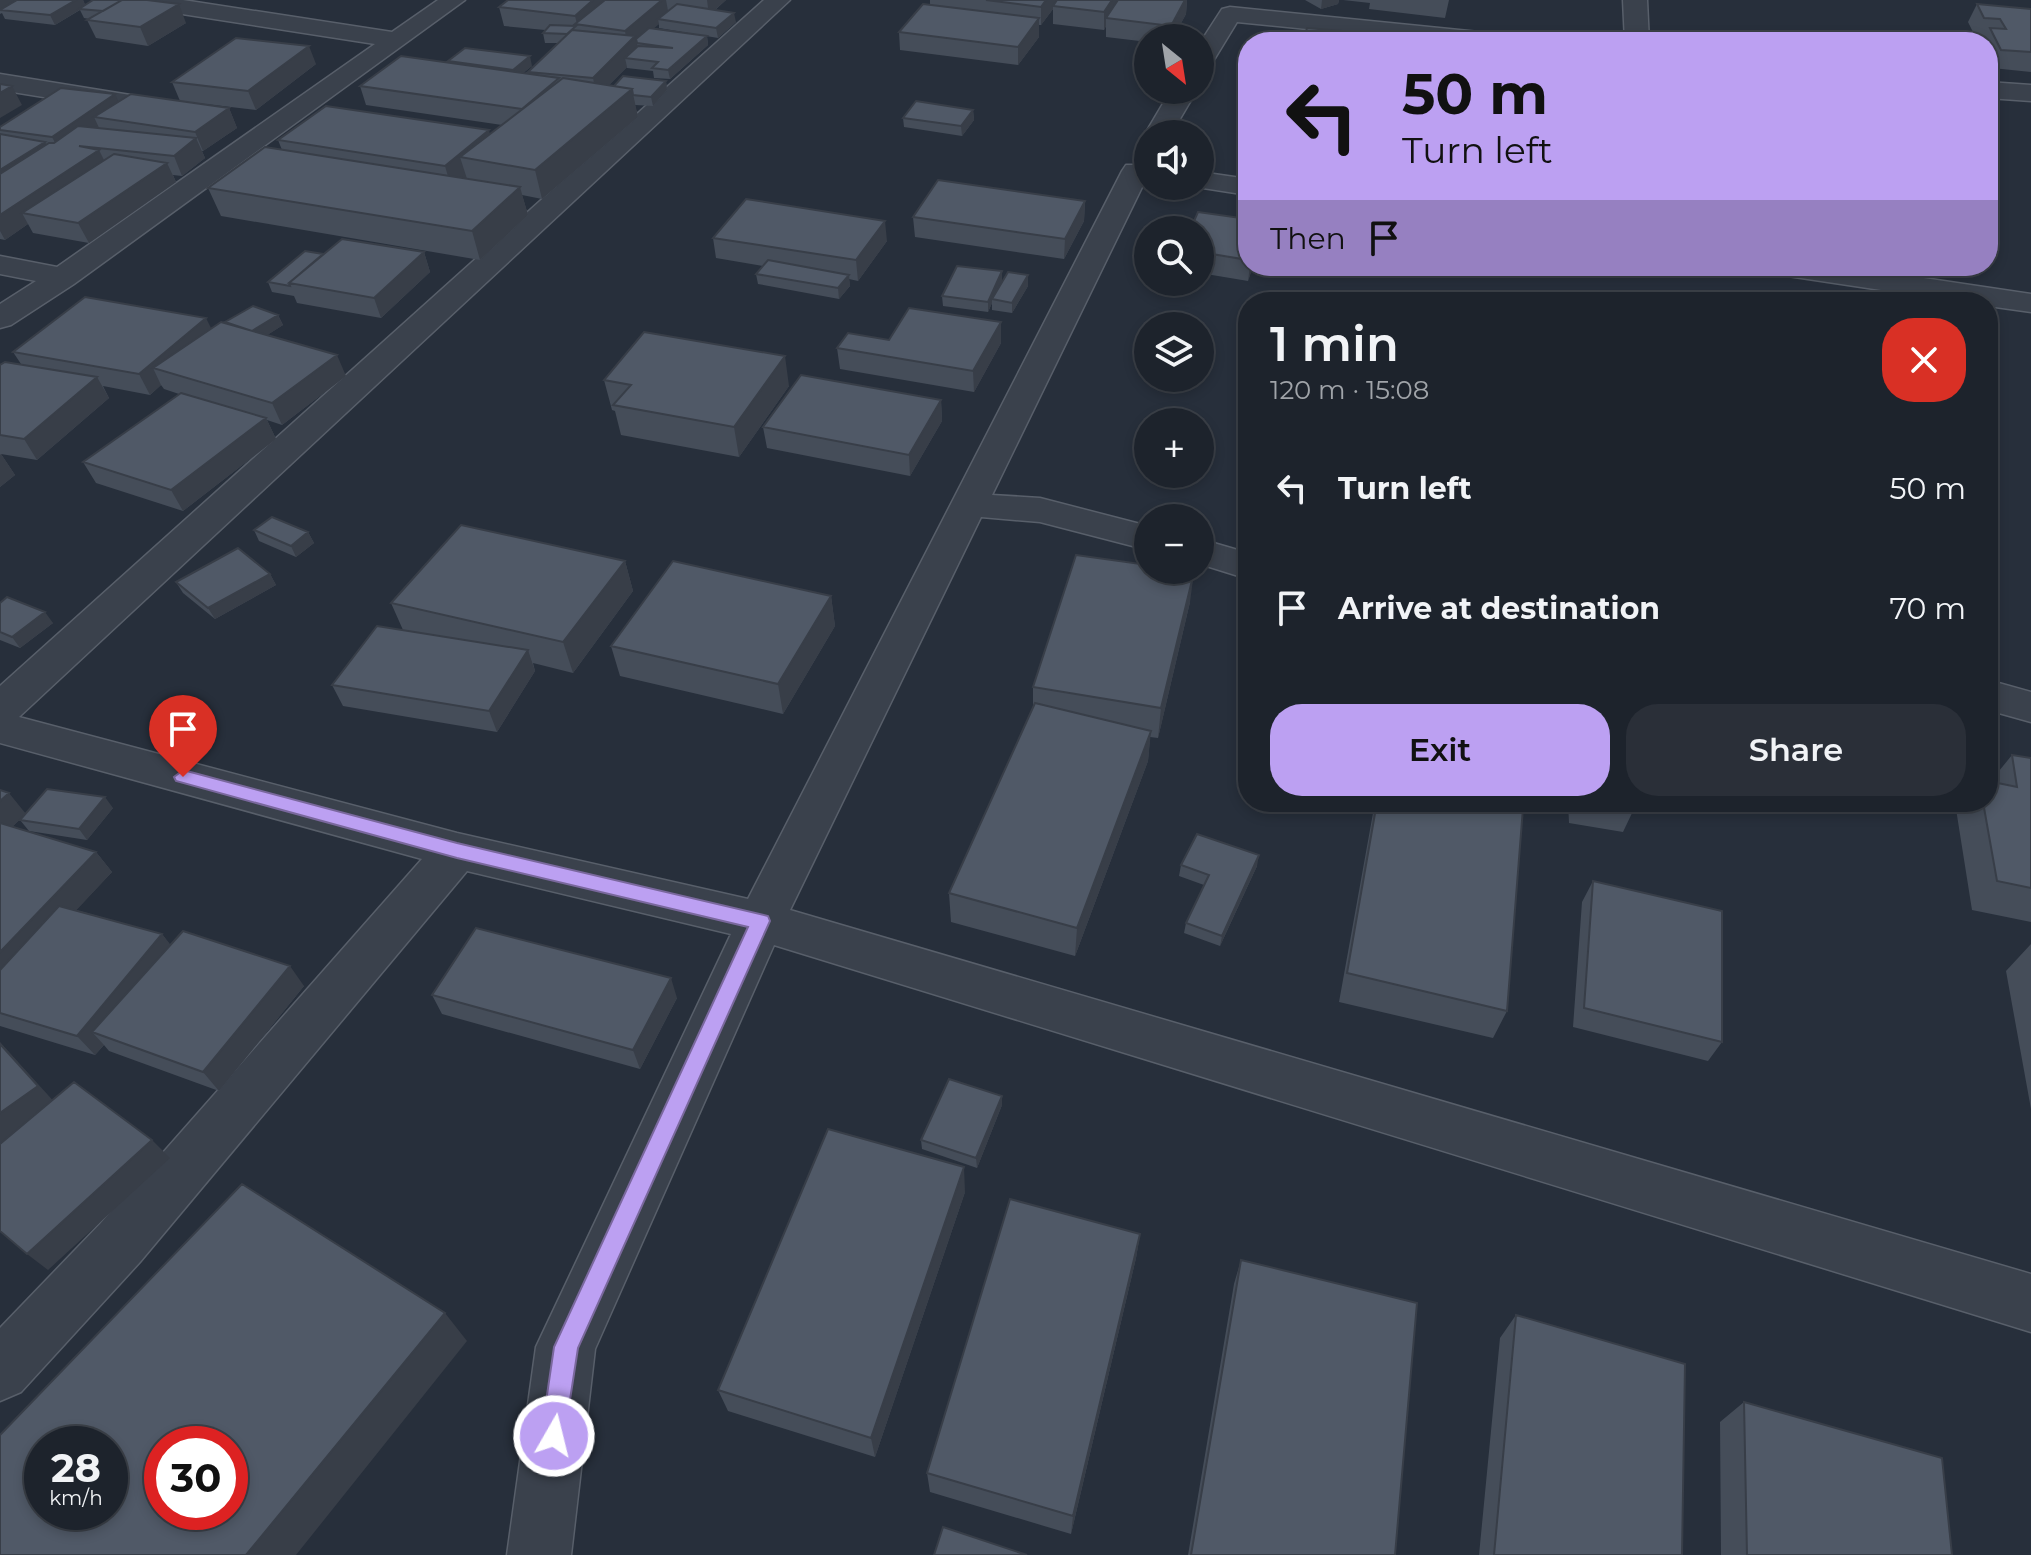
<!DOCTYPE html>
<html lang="en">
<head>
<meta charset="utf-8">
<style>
  :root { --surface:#1d232c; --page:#2a2f38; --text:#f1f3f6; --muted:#a0a4a9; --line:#3b4048; --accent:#bca0f2 }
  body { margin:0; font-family:Montserrat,sans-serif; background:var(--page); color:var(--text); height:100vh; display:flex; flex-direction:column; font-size:30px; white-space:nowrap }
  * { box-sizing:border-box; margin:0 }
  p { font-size:26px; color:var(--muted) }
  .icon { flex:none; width:44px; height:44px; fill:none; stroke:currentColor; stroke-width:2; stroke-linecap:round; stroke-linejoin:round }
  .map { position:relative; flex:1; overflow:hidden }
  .drawer { position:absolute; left:1238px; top:292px; width:760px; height:520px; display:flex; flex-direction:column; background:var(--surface); border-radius:32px; box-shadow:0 4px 12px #0003,0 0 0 2px var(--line) }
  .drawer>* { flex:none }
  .banner { position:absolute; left:1238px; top:32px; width:760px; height:244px; border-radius:32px; box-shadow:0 4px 12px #0003,0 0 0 2px var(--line); background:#bca0f2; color:#111; overflow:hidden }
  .needle { width:52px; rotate:150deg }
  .controls { position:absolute; left:1134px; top:24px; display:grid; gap:16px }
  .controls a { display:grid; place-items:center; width:80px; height:80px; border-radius:50%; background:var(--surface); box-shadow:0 4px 12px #0003,0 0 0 2px var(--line); font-size:40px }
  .speed { position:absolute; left:24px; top:1426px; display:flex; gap:16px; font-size:40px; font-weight:700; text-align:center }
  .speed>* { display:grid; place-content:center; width:104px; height:104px; border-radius:50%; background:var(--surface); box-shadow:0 4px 12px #0003,0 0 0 2px var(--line); line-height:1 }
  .speed small { font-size:20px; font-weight:400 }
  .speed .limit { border:12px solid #d22; background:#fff; color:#111 }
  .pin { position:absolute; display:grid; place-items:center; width:68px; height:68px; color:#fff; margin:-82px -34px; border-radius:50% 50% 50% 0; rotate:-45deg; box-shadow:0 0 8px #0007 }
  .pin .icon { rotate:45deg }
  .me { position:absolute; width:88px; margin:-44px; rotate:8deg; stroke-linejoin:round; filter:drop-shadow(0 0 6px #0008) }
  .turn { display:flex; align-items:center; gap:28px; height:168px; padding:0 32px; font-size:36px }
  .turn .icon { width:104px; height:104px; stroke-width:2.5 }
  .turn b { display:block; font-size:56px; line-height:68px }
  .then { display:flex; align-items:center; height:76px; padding:0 32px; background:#0003; gap:16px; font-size:30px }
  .round { display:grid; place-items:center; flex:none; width:84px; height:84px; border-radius:32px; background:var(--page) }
  .headline { display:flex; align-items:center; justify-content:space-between; height:136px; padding:0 32px }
  h1 { font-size:48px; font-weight:600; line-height:60px }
  .cta { display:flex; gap:16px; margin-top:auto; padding:16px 32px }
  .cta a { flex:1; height:92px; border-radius:32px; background:var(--accent); color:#111; font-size:32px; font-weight:600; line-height:92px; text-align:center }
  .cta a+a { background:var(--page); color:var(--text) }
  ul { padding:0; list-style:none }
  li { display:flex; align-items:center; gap:24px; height:120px; padding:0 32px }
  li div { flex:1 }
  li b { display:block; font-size:30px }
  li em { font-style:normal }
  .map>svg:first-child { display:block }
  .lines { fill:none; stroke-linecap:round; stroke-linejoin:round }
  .minor-casing { stroke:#585f6a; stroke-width:3 }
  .minor { fill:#3a414c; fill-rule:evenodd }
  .wall { fill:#454d59 }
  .shaded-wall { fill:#383e48 }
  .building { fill:#505967; stroke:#383e48; stroke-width:2; fill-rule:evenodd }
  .route { fill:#bca0f2; stroke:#7a689d; stroke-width:2 }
</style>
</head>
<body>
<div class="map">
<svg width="2031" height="1555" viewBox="0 0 2031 1555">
  <rect width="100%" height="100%" fill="#272f3b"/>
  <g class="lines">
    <g class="minor-casing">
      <path id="minor" d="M125,0h58l209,32 46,-32h27l-391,284 -63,41 -11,3v-24l36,-23 -36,-7v-18l57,11 318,-223 -238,-37 -8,-2z
        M764,0h26l-771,717 438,116 291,66 374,-728 4,-6h22v16h-3l-153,314 48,3 108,28v24l-108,-28 -59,-5 -191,393 1241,364v58l-1257,-387 -179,404 -24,206h-64l29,-208 195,-413 -264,-63 -327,391 -119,130 -21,9v-73l100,-104 322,-365 -422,-116v-57z
        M1623,0h24l2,42h-24z
        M1230,7l279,28 9,2 3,5h-85l-199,-20 -28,46 -9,3v-28l22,-34z
        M0,74l180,29 9,2 4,6 -4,6 -9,2 -180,-29z
        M1988,82l43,3v16l-43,-3z
        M1171,90h26l-26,44h-23v5l-3,-5z
        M1200,172l48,7v16l-58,-9h10z
        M1766,266h77l188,28v18l-43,-6v-4h-27l-180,-27 -11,-3z
        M1200,539l48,14v26l-48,-15z
        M1988,680l43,12v30l-43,-12z"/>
    </g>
    <use href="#minor" class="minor"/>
  </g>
  <path class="wall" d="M0,0h83l2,5 101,18 -38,23 -52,-8 -9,-18 2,-1 -5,-1 -4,-8 -25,15 -50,-6 -3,-6 -2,1z
    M508,0h218l-11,10 21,12 -18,16 -59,-10v-4l-6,4 54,8 1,9 -38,34 -16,-1 -1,-7 -26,-3v-1l-18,18 5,1 52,-5 1,9 -14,16 -18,-1 3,12 -96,82 -20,-4 6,20 -48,45 -259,-44 -13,-28 74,-38 -4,-10 212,-6 12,-9 -136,-20 -6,-19 89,-23 -1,-2 84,5 -9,7 6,1 -1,-2 30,-29h-13l-2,-10 2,-3 -41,-4 -5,-19z
    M930,0h257l-1,14 -13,24h-25v4l-42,-5v-11l-2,4 -51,-6v-15l-12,16h-2v12l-21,28 -118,-15 -1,-18 31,-27z
    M1305,0h34l-1,4 -17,5z
    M1343,0h106l-4,18 -76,-9 1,-6z
    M1977,4l54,5v63l-39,-4 -4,-8v-18h-5l3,-5 -11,-1 -7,-14z
    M316,64l-60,46 -76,-9 -8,-19z
    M1248,77v29l-11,-1 1,-10z
    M119,102l110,6 8,20 -34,23h-1l3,7 -23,18 -9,-1 3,7 -87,61 -56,-10 -5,-9 -23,16 -5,-1v-112z
    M973,110l1,10 -12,16 -58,-9 -1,-9z
    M1085,201l-1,20 -20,38 -149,-22 -2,-20z
    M1248,219v47h5l-5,15 -48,-8v-43z
    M713,238l174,3 -29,40 -9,-2 1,7 -11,13 -81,-15 -2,-10 7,-8 -47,-8z
    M424,252l6,20 -49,46 -84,-15 -3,-7 -22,-4 -4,-10 55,-28z
    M1002,271v11l26,-7v11l-16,27 -20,-3v-7l-4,9 -45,-6 -1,-10z
    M278,315l5,10 -16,10 79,41 -64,49 -15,-5 9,19 -93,72 -87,-28 -13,-21 96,-68 -15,-5 -3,-4 -11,10 -47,-9 6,12 -72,62 -36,-6 14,21 -15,12v-122l21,-1 -8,-12 198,-24 15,-5z
    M889,340l112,3 -27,49 -134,-23 -3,-21z
    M604,380l185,6 -50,71 -118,-22 -6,-24 -3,-1z
    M941,400l1,21 -32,55 -143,-28 -4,-21z
    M254,530l54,2 6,11 -18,14 -37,-16z
    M625,561l8,30 -60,82 -40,-10 2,8 -38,61 -154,-26 -11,-21 71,-55 -12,-27z
    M270,574l6,11 -61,34 -32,-26 -7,-11z
    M831,596l4,30 -52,88 -163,-38 -9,-30z
    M1190,602l-32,136 -8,-1 -2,24 -73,195 -124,-34 -2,-29 84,-184v-22z
    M0,603l53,20 -33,25 -20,-8z
    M2012,755l19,3v164l-59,-12 -16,-101 6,-7h26l2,-20z
    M0,790l26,24 87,-6 -26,32 -58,-9 -9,-11 2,-3 -10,10 84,25 16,20 -36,38 86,24 8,11 134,41 -85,105 -110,-40 -5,-6 -9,10 -95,-29z
    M1375,802h117l15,209 -14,27 -154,-36z
    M1568,802h65v9l-10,21 -54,-9z
    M1181,865l76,1 -37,80 -36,-13 2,-10 18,-38 -25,-9z
    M1593,881l129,161 -14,19 -135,-34 9,-125z
    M2031,944v165l-25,-138z
    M432,995l245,3 -37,71 -198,-55z
    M1002,1105l-25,63 -55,-19 -1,-9z
    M965,1192l-90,265 -147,-46 -10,-21z
    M1140,1234l-4,24 -65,276 -141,-42 -3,-19z
    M1241,1260l154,295h-207l46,-271z
    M1516,1315l166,240h-203l21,-217z
    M1744,1402l208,153h-231l-1,-133z"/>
  <path class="shaded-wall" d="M0,0h16l2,4 -18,6z
    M76,0h7l3,6 -31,19 -5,-10z
    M593,0h14l-30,24 -2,-8z
    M662,0h4l3,16 -11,3 1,5 -22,19 2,11 -14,4 2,9 -30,30 -4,-19 34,-34 -2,-13z
    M707,0h19l-17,15z
    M1046,0h14l-7,6v3l-12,16v-18z
    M1112,0h7l-13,18v8l-2,4v-18z
    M1185,0h2l-1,14 -13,24h-3l1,-12z
    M1322,0h17l-1,4 -17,5z
    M179,4l7,19 -38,23 -8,-19z
    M734,13l2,9 -18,16 -2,-10z
    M1039,18v19l-21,28v-18z
    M707,36l1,9 -38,34 -2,-9z
    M309,46l7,18 -60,46 -8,-19z
    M530,56l2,10 -16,13 -3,-9z
    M666,81l1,9 -14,16 -2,-9z
    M12,86l10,19 -22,13v-25z
    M632,89l6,28 -96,82 -7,-29z
    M115,94l9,19 -30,4 6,13 -38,26 -10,-19z
    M229,108l8,20 -34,23 -8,-19z
    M973,110l1,10 -12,16 -1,-10z
    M489,130l7,28 -36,-1 8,25 -15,12 -8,-28z
    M196,138l9,20 -23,18 -8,-20z
    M45,142l10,19 -55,36v-27z
    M99,150l10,20 -87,43 6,11 -23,16 -5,-9v-16z
    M167,163l9,19 -87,61 -11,-20z
    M520,187l8,28 -48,45 -8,-29z
    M1085,201l-1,20 -20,38 1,-20z
    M885,221l2,20 -29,40 -2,-21z
    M424,252l6,20 -49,46 -7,-20z
    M1250,266h3l-5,15z
    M1002,271v11l-10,17v4l-4,9v-10z
    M849,275l1,11 -11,13 -1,-11z
    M1028,275v11l-16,27v-10z
    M278,315l5,10 -28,18 -5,-11z
    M206,318l10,20 -63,30 8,17 -11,10 -11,-21z
    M1001,322v21l-27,49 -1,-21z
    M337,355l9,21 -64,49 -10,-22z
    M785,356l4,30 -50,71 -5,-30z
    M97,377l12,21 -72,62 -13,-21z
    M941,400l1,21 -32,55 -1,-21z
    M266,418l10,21 -93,72 -12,-21z
    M1,454l14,21 -15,12v-32z
    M308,532l6,11 -18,14 -5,-11z
    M625,561l8,30 -60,82 -10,-31z
    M1194,572l-4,30 -32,136 3,-30z
    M270,574l6,11 -61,34 -7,-11z
    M831,596l4,30 -52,88 -5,-30z
    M45,612l8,11 -33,25 -8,-11z
    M528,650l7,21 -38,61 -8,-21z
    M1151,731l-3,30 -73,195 2,-28z
    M9,793l17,21 -26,24v-37z
    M105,797l8,11 -26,32 -8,-11z
    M96,852l16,20 -112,120v-40z
    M1259,855l-2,11 -37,80 2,-10z
    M162,934l16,20 -86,78 12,13 -9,10 -18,-19z
    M290,966l14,20 -85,105 -16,-19z
    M671,978l6,20 -37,71 -7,-19z
    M0,1042l57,63 -57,41z
    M1002,1096v9l-25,63 -1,-10z
    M152,1140l18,18 -122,112 -21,-16z
    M964,1167l1,25 -90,265 -4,-19z
    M1140,1234l-4,24 -65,276 2,-18z
    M445,1313l22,28 -171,214h-50z"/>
  <path class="building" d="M17,0h59l-26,15 -50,-5z
    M93,0h29l-19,11 -24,-2z
    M122,0h25l32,4 -39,23 -53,-7z
    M508,0h85l-18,16 -76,-9z
    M605,0h57l-37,31 -50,-7z
    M986,0h60l-5,7z
    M1057,0h55l-8,12 -51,-6z
    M1118,0h67l-14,26 -65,-8z
    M677,4l57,9 -18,15 -58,-9z
    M923,4l116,14 -21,29 -119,-15z
    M1977,4l54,5v43l-30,-2 -11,-22 16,1 -6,-10 -16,-1z
    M550,25l26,1 -9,8 -24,-1z
    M649,28l58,8 -39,34 -16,-2 6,-6 -33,-4 13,-12 35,2 -36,-5 -1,-4z
    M1307,28l69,6 -1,8h-72z
    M572,30l63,6 -42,42 -65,-6z
    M236,38l73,8 -61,45 -76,-9z
    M465,48l65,8 -17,14 -65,-9z
    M401,56l158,22 -37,31 -162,-23z
    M623,76l43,5 -15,16 -18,-2 -1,-6 -18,-3z
    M1247,76l1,20 -10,-1z
    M563,78l69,11 -97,81 -75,-13z
    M0,84l12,2 -12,7z
    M61,88l54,6 -63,43 -52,-7v-3z
    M131,94l98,14 -34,24 -101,-15z
    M916,101l57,9 -12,16 -58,-8z
    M326,106l163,24 -44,36 -167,-26z
    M78,126l118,12 -22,18 -95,-10 20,4 -99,65v-41l49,-31h5z
    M0,134l45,8 -45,28z
    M265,147l255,40 -48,44 -264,-43z
    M114,154l53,9 -89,60 -56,-10z
    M938,180l147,21 -20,38 -152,-22z
    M746,199l139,22 -29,39 -143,-22z
    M1198,212l50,7 -5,15 5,1v25l-48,-8v-22h-10z
    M342,239l82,13 -50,46 -85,-15z
    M305,251l18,3 -34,29 1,3 -22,-4z
    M768,260l81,15 -11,13 -82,-14z
    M957,266l45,5 -14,31 -46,-6z
    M1008,272l20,3 -16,28 -20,-4z
    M85,297l121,21 -67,56 -126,-22z
    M253,306l25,9 -26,16 -27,-9z
    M909,308l92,14 -28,49 -136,-23 11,-15 41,7z
    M221,322l116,33 -65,48 -119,-35z
    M644,332l141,24 -51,71 -121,-22 18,-20 -27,-5z
    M5,362l92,15 -73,62 -24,-4v-70z
    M801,375l140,25 -32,55 -146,-28z
    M181,393l85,25 -95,72 -88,-28z
    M272,517l36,15 -17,14 -37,-16z
    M461,525l164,36 -62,81 -172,-39z
    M238,548l32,26 -62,34 -32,-26z
    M1076,555l72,10v5h34l12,2 -33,136 -128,-21z
    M673,561l158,35 -53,88 -167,-38z
    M7,597l38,15 -33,25 -12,-5v-29z
    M377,626l151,24 -39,61 -157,-26z
    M1035,703l116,28 -74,197 -128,-35z
    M2012,755l19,3v130l-34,-7 -14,-79h5v-21l29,6z
    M47,789l58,8 -26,32 -59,-9z
    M0,790l9,3 -9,8z
    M1377,802h115l31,6 -16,203 -160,-38z
    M1578,802h55v9z
    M0,823l96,29 -96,100z
    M1197,834l62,21 -37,81 -36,-13 23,-48 -28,-10z
    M1593,881l129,30v131l-138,-34z
    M59,906l103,28 -85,102 -77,-23v-43z
    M476,928l195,50 -38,72 -201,-55z
    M183,931l107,35 -87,106 -111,-40z
    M0,1044l38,42 -38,27z
    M949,1079l53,17 -26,62 -55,-18z
    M74,1082l78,58 -125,114 -27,-23v-87z
    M828,1129l136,38 -93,271 -153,-48z
    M242,1184l203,129 -199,242h-246v-120zM42,1444h68v68h-68zM162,1444h68v68h-68z
    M1010,1199l130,35 -67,282 -146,-43z
    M1241,1260l176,43 -22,252h-204z
    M1516,1315l169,49 -3,191h-188z
    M1744,1402l198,56 10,97h-205z
    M943,1527l84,28h-93z"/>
  <path class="route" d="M183,770l274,73 311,73 2,5 -192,427 -15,97 -9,4 -9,-4 -4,-9 13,-89 194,-420 -291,-69 -281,-77 -2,-4z"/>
</svg>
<div class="controls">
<a><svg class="needle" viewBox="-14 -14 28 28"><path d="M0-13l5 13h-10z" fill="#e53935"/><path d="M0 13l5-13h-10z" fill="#a0a4a9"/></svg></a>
<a><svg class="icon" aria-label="sound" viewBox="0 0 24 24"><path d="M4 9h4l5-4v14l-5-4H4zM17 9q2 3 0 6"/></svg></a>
<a><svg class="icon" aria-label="search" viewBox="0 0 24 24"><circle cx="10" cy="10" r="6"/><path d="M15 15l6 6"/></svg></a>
<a><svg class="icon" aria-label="layers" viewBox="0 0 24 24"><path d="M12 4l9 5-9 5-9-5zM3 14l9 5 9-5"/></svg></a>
<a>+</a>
<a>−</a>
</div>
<div class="speed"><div>28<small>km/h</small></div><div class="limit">30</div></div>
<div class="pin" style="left:183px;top:777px;background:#d93025"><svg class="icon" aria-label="arrive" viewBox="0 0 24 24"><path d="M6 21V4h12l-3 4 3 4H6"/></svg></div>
<svg class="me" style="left:554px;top:1436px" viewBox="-20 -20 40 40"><circle r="17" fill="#bca0f2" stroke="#fff" stroke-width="3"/><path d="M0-11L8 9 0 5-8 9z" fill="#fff"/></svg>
<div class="banner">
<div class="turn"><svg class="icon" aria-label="left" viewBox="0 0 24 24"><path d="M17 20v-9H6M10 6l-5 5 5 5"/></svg><div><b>50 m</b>Turn left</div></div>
<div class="then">Then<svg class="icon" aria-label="arrive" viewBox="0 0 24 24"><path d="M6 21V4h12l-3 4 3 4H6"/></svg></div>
</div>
<section class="drawer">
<div class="headline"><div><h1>1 min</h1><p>120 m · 15:08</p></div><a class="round" style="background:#d93025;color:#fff"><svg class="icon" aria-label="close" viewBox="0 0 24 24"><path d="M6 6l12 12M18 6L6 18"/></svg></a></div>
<ul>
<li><svg class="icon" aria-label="left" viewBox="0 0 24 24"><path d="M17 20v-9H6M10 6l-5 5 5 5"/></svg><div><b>Turn left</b></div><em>50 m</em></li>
<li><svg class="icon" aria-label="arrive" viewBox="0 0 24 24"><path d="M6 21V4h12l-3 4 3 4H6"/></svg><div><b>Arrive at destination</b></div><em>70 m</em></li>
</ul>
<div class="cta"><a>Exit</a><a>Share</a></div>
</section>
</div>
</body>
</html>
